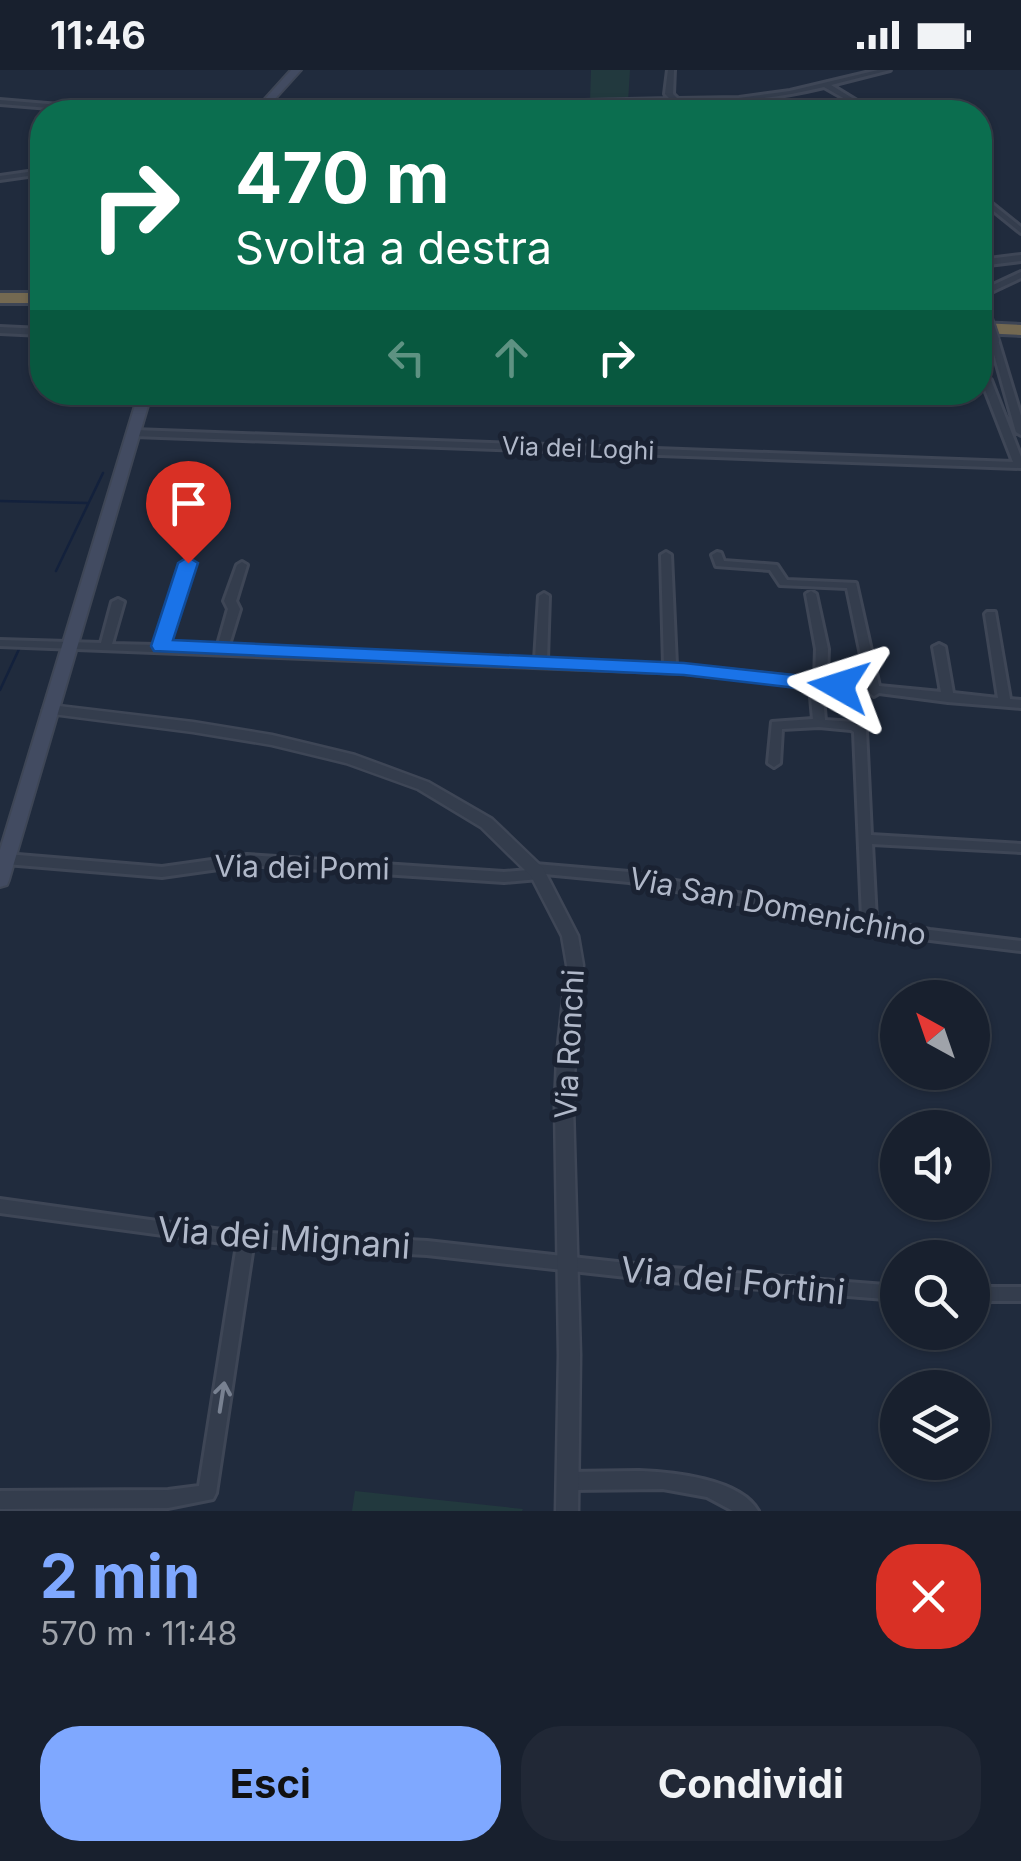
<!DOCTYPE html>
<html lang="it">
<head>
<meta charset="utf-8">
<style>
  :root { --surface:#18202e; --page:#212836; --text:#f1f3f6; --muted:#9fa3aa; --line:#363e4a; --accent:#7fa8ff }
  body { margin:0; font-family:Inter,sans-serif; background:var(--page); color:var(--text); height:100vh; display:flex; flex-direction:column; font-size:38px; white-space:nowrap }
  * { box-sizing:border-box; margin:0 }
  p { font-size:32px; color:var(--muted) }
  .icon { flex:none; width:55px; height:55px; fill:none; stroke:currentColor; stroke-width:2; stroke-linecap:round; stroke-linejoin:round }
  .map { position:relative; height:1441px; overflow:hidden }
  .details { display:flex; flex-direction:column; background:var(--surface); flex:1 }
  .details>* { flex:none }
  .hud { position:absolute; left:30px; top:30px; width:962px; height:305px; border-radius:40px; box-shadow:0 2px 8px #0004,0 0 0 2px var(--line); background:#0b6e4f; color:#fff; overflow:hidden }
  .needle { width:65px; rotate:320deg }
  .tools { position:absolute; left:880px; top:910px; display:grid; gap:20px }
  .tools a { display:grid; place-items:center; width:110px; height:110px; border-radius:50%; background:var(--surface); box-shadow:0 2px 8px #0004,0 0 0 2px var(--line); font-size:50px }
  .pin { position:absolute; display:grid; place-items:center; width:85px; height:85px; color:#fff; margin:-102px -42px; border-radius:50% 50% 50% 0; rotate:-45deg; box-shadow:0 0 10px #0007 }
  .pin .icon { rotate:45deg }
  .me { position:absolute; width:110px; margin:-55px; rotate:276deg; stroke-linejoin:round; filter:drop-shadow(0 0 8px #0008) }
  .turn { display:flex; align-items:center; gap:35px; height:210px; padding:0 40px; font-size:45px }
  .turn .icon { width:130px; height:130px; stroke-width:2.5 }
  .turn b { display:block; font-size:70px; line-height:85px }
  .lanes { display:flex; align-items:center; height:95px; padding:0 40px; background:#0003; justify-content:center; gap:50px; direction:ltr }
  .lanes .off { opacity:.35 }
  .round { display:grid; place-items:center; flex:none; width:105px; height:105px; border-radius:40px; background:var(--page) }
  .headline { display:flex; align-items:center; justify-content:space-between; height:170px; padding:0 40px }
  h1 { font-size:60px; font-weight:700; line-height:75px; color:var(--accent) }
  .action { display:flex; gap:20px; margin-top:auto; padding:20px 40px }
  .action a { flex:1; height:115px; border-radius:40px; background:var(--accent); color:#111; font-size:40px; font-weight:700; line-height:115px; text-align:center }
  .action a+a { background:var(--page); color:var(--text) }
  .status { display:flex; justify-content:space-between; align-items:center; height:70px; padding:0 50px; background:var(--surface); direction:ltr }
  .status svg { height:28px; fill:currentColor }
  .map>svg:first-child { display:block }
  .green { fill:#22393e }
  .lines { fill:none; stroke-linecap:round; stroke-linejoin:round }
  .stream { stroke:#13213c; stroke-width:2.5 }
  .minor-casing { stroke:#3e4656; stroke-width:6 }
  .tertiary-casing { stroke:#3e4656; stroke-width:5 }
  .secondary-casing { stroke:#3e4656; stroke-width:4 }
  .motorway-casing { stroke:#3d4555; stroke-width:6 }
  .minor { fill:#343d4d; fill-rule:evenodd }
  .tertiary { fill:#343d4d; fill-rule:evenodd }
  .secondary { fill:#424b61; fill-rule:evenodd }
  .motorway { fill:#746951; fill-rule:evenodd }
  .minor-bridge-far1-casing { stroke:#3e4656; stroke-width:10; stroke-linecap:butt }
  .minor-bridge-casing { stroke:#3e4656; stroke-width:14; stroke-linecap:butt }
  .minor-bridge-far1 { stroke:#343d4d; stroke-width:8 }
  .minor-bridge { stroke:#343d4d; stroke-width:10 }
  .oneway { stroke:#788191 }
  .route { fill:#1a73e8; stroke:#114b97; stroke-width:2.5 }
  .labels { text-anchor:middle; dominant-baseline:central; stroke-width:10; stroke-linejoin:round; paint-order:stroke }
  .far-street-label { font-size:25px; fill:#b0b8c9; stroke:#1a2232 }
  .street-label { font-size:30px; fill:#b0b8c9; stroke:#1a2232 }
  .near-street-label { font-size:35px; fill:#b0b8c9; stroke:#1a2232 }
</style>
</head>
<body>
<div class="status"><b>11:46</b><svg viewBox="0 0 49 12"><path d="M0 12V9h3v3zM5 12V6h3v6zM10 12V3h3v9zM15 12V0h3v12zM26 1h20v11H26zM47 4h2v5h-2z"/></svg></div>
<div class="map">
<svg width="1021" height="1441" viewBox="0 0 1021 1441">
  <rect width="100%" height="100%" fill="#202b3d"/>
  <path class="green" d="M591,0h39l-2,32h-38z
    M355,1421l168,18 -1,2h-170z"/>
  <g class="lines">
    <path class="stream" d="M0,431l87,2
      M56,501l47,-98
      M0,620l20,-43"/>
    <g class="minor-casing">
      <path id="minor" d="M668,0h6l-1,24 5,5 61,-1 51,-7 88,-21h12l-59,15 44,27h-7l-44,-25c-49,12 -92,15 -142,16l8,9h-7l-9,-9 -295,9 4,-2 116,-7 171,-4 -5,-5z
        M0,30l119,10 4,2h-24l-99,-8z
        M42,100v4l-42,6v-4z
        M980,124l41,33v6l-41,-33z
        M1021,185v6l-41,5v-6z
        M1021,202v6l-34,16v14l-7,2v-19z
        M0,257l42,2v6l-42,-2z
        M994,267l4,3 23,76v19l-5,-3 -26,-92z
        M980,305l11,5 30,77v11l-887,-32 -5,-3 5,-3 879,32 -31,-80 -2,-1z
        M666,482l5,3 5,110 139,14 1,-30 -10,-55 5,-3 5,3 12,55 -1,31 40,4 -20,-96 -67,-3 -10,-15 -54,-4 -4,-11 5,-3 4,1 3,8 53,4 10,15 69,3 23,103 62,6 -8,-45 6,-3 6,3 8,46 45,5 -13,-84 2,-2h8l15,87 11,1v8l-73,-6 -69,-9 -5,3 -6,-4 -46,-5 3,33 29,2 12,8 5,105 150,9v8l-149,-8 4,76 54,10 91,11v10l-91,-11 -301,-58 -84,-8 -6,5 -35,3 -257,-17 -85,12 -156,-13 -6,-4 1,-4 5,-2 156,13 85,-12 257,17 25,-2 1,-4 5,-2 94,8 233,45 -8,-185 -3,-2 -32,-3 -37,2 -2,34 -6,4 -6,-4 4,-41 41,-3 -3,-33 -126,-13 -684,-27v-6l101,3 11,-41 6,-3 6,3 -12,42 44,1 27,-82 5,-3 5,3 -26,83 50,2 11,-39 -4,-8 13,-36 5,-3 5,3 -11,36 4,8 -12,39 307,12 4,-64 5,-3 5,3 -2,64 117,5 -3,-110z
        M0,1129l229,32 198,10 245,27 226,18v14l-226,-18 -245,-27 -174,-9 -37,247 -3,6 -45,9 -168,1v-18l168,-1 31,-4 38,-241 -237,-32z
        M972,1217h49v14h-49z
        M639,1401c33,1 102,8 119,40h-25l-26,-14 -44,-8 -94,1 -6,-3 -3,-6 3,-6 6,-3z"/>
    </g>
    <g class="tertiary-casing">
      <path id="tertiary" d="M50,635l143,17 79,13 83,20 73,27 64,37 51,49 35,68 5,29 -8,91 -2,50 7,249 -2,156h-22l3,-156 -4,-249 2,-50 10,-91 -5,-29 -31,-60 -50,-49 -63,-38 -72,-26 -74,-18 -79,-13 -148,-19 -2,-3 2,-3z"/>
    </g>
    <g class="secondary-casing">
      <path id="secondary" d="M291,0h10l-38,42h-10z
        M139,322h13l-143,488 -2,5 -7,2v-37z"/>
    </g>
    <g class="motorway-casing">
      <path id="motorway" d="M0,223h42v10h-42z
        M980,253l41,2v10l-41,-2z"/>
    </g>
    <use href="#minor" class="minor"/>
    <use href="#tertiary" class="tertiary"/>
    <use href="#secondary" class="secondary"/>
    <use href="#motorway" class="motorway"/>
    <g class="minor-bridge-far1-casing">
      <path id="minor-bridge-far1" d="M983,238l2,5"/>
    </g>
    <g class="minor-bridge-casing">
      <path id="minor-bridge" d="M984,240l10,30"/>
    </g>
    <use href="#minor-bridge-far1" class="minor-bridge-far1"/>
    <use href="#minor-bridge" class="minor-bridge"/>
  </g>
  <defs><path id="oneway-shaft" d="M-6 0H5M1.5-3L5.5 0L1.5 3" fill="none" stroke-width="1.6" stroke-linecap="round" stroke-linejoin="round" transform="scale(2.5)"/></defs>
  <use class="oneway" href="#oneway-shaft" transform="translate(222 1327) rotate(-81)"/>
  <path class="route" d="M188,487l10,6 -25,77 511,23 155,17 11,6 -11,7 -155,-18 -530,-24 -3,-5 27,-83z"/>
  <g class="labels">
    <g class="far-street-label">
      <text transform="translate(578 378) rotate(2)">Via dei Loghi</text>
    </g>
    <g class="street-label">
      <text transform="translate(302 797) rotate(1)">Via dei Pomi</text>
      <text transform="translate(778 836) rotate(11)">Via San Domenichino</text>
      <text transform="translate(569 974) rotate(-87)">Via Ronchi</text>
    </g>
    <g class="near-street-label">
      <text transform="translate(284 1167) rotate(4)">Via dei Mignani</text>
      <text transform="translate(733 1210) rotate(6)">Via dei Fortini</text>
    </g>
  </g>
</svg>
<div class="tools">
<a><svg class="needle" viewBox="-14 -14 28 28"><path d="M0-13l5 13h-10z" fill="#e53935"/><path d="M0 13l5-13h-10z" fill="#9fa3aa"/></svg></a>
<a><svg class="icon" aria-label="sound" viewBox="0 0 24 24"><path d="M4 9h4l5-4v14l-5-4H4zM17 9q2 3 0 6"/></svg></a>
<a><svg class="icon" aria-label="search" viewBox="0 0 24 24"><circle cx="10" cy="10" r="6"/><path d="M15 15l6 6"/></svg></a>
<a><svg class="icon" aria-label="layers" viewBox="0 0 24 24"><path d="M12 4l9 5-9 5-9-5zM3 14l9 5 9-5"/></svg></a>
</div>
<div class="pin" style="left:188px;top:493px;background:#d93025"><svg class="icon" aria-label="arrive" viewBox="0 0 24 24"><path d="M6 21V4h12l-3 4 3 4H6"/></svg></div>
<svg class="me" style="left:839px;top:616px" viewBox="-20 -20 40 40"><path d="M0-17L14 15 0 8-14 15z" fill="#1a73e8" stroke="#fff" stroke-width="4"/></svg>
<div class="hud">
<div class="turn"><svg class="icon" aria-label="right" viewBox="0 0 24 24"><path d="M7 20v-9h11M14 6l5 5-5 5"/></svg><div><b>470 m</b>Svolta a destra</div></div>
<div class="lanes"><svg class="icon off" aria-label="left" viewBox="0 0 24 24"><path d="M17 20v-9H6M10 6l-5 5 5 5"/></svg><svg class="icon off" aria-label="ahead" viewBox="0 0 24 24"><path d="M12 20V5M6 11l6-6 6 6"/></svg><svg class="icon" aria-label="right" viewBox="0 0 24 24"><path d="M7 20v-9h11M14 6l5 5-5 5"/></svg></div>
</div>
</div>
<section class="details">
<div class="headline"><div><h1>2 min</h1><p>570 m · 11:48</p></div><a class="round" style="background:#d93025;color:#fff"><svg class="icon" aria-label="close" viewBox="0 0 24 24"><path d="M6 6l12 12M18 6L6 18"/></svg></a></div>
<div class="action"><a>Esci</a><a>Condividi</a></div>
</section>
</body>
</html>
